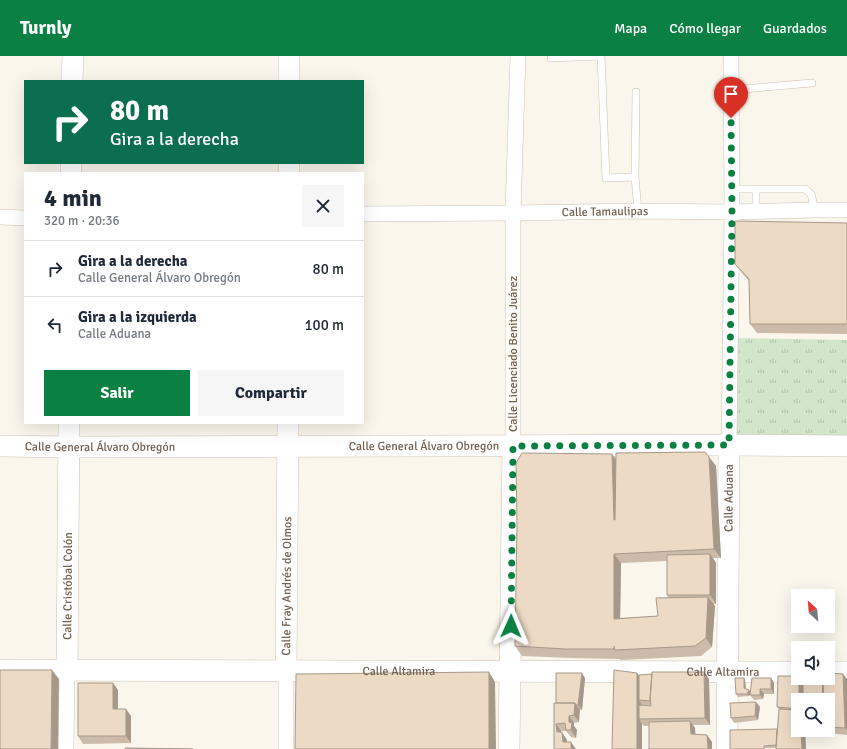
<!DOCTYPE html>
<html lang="es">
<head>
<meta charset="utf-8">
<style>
  :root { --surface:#fff; --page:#f6f6f7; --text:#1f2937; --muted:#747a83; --line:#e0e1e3; --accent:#0b8043 }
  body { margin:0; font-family:Signika,sans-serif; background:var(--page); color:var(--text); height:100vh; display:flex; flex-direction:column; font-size:15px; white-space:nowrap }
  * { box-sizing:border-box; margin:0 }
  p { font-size:13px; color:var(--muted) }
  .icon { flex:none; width:22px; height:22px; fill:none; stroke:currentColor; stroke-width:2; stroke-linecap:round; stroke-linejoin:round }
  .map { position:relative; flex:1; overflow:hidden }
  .panel { position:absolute; left:24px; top:116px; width:340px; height:252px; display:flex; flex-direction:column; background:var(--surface); border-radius:0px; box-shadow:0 4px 16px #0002 }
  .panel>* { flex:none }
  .top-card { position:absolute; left:24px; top:24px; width:340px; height:84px; border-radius:0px; box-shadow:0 4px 16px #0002; background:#0b6e4f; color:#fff; overflow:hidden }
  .needle { width:26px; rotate:334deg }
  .fabs { position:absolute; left:791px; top:533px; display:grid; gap:8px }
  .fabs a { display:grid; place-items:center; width:44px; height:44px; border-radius:0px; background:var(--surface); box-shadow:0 4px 16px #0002; font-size:20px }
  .pin { position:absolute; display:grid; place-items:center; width:34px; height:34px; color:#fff; margin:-41px -17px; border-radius:50% 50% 50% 0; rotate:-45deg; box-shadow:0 0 4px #0007 }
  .pin .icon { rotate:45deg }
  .me { position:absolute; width:44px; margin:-22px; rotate:1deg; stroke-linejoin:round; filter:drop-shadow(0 0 3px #0008) }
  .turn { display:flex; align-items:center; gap:14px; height:84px; padding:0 20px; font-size:18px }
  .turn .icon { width:52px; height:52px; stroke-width:2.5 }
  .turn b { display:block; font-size:28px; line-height:34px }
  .round { display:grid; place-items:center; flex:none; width:42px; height:42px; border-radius:0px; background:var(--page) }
  .overview { display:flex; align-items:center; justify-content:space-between; height:68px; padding:0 20px }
  h1 { font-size:24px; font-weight:700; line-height:30px }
  .primary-button { display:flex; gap:8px; margin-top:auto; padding:8px 20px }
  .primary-button a { flex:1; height:46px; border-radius:0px; background:var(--accent); color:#fff; font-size:16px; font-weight:700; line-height:46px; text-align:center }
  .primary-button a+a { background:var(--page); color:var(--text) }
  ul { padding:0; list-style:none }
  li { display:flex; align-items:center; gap:12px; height:56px; padding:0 20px; border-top:1px solid var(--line) }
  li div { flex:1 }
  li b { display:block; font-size:15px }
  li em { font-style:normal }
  header { display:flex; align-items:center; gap:24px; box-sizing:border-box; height:56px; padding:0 20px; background:var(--accent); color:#fff }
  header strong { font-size:19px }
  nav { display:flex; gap:22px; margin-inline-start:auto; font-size:14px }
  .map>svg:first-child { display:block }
  .grass { fill:url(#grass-tufts) }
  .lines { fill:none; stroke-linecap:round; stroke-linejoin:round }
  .lane-casing { stroke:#ccc0b1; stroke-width:8 }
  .street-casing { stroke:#ccc0b1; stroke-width:16 }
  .secondary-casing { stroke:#cec1af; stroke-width:22 }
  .lane { stroke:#fff; stroke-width:7 }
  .street { stroke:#fff; stroke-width:15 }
  .secondary { stroke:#fff; stroke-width:21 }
  .wall { fill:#ccbba9; fill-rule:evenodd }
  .shaded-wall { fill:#a6998a }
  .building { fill:#eddac5; stroke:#a6998a }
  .route { stroke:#0b8043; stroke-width:7; stroke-dasharray:0 12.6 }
  .labels { text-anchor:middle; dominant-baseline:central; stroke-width:3; stroke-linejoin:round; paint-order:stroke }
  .street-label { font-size:12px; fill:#736150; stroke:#fdfaf1 }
</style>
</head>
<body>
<header>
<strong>Turnly</strong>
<nav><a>Mapa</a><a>Cómo llegar</a><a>Guardados</a></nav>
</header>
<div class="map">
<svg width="847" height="693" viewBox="0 0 847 693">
  <defs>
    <pattern id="grass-tufts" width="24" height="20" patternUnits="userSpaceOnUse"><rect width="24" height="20" fill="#d2e7ca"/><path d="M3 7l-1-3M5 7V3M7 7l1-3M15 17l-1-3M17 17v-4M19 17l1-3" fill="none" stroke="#afbfa6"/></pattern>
  </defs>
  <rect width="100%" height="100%" fill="#faf6eb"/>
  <path class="grass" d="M738,282l109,2v99l-110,-2z"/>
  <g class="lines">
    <g class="lane-casing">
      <path id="lane" d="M601,0l5,122 29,-1
        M551,2l50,-2
        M731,34l81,-7
        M636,36l-1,85 3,34
        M731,133h25
        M756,156v-23h49l6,5 4,16"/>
    </g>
    <g class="street-casing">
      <g id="street">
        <path id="s1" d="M363,158l150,-1 125,-2 92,1 85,-2h32"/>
        <path d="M0,161l25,1"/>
        <path d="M729,389l3,-233 -1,-156"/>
        <path d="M513,390v-233l5,-157"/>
        <path d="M66,693l1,-79"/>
        <path d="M286,693v-78"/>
      </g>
    </g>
    <g class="secondary-casing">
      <g id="secondary">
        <path d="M289,0v25"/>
        <path d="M72,25l1,-25"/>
        <path d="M289,107v10"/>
        <path d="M71,117v-10"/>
        <path id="s2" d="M0,390l69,1 660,-2 118,1"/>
        <path id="s3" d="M0,614l798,2"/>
        <path id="s4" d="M67,614l2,-247"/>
        <path id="s5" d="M286,615l2,-248"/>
        <path d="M828,616h19"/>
        <path d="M509,693l4,-303"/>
        <path id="s6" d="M727,693l2,-304"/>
      </g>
    </g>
    <use href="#lane" class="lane"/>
    <use href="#street" class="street"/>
    <use href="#secondary" class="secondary"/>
  </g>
  <path class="wall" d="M847,167v111l-90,-1 -7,-9 -1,-43 -7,-8 -7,-9z
    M709,401l7,9 5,92h-8l3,5v41h-3l2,2 -3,41 -11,9 -80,4 -1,-1 -49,-1 -49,-2 -7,-10 101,-187zM667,505v34l1,2 -10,19 -38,2 1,-55z
    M704,616l5,7 1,46h-17l2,3v6l12,1 5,7 -63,-16h-5l-2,-2v25h-30l25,-76 2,2zM642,649h9v1h-9z
    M585,622l-3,32h-3v12l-5,1v3l3,4 -1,8 -5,-1 -5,-6h-5v1l6,8 -13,9 2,-46z
    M744,622l1,2 1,9 5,2 20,-13 3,5v11h-10l-1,5 -9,1 -4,-5v-1l-1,2 -11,1 -2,-3z
    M798,622h3l2,2 -5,20v30h7l1,19h-30v-1l-46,1 47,-20 2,-20 -2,-2z
    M824,623h23v56l-20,-2 -2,-3h3v-30z
    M118,634v19l13,7v27l-48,1 -5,-8z
    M760,651l-2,13 -24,3 -3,-5z"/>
  <path class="shaded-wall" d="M612,398l7,9 1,66 -6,-9z
    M709,401l7,9 5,92 -7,-9z
    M614,498l7,9 -1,65 -6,-9z
    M710,498l6,9v41l-6,-9z
    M708,541l7,9 -3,41 -6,-9z
    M52,614l7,9 -1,70h-7z
    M489,616l6,10 1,67h-7z
    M704,616l5,7 1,46 -5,-7z
    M582,617l3,5 -3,32 -4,-5z
    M637,617l5,7 -3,20 3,5v14h-3l3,5v25h-5z
    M843,618l4,5v51l-2,-2z
    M744,622l1,2 1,11 -2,-3z
    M771,622l3,5v11l-3,-5z
    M799,622h2l2,2v20h-4z
    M113,627l5,7v26l-5,-7z
    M760,633l4,5 -1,5 -3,-4z
    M749,634l2,2 -2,4 -2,-2z
    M756,646l4,5 -2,13 -3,-4z
    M575,647l5,7 -1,12 -5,-7z
    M126,653l5,7v27l-5,-7z
    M569,660l5,7v3l3,4 -1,8 -5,-8 -2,-8z
    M690,665l5,7 1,13 -5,-7z
    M556,668l5,7 1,8 -5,-7z
    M801,674h4l1,19h-4z
    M562,676l5,8 1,9 -5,-7z
    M707,679l5,7v7h-4z
    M571,686l5,7h-5z"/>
  <path class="building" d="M735,165l112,2v101h-97l-1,-45 -14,-15z
    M705,396l4,5 5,92 -100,5v65l44,-3 -2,-18 52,-1 -2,41 -11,8 -80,4 -1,-4v3h-49l-50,-3 2,-121 -1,-62 6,-10 90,1 2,66h1l1,-67z
    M710,498v41h-43v-40z
    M0,614h52l-1,79h-51z
    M614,614l23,3v76h-25z
    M489,616v77h-194l1,-75z
    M652,616h52l1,46 -66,1v-14l12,1 -1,-8z
    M556,617h26l-4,32h-2l-1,-2h-19z
    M828,617l15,1 2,54 -17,-1v-27h-5l1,-22h4z
    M652,618l-2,27 -11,-1v-25z
    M778,620h20v2h1v22h-1v9l-21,-2z
    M735,622h9v10l5,2 -2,4h-11z
    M752,622h19v11h-11v6h-10z
    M803,622h20l-1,22h-19z
    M78,627h35v26h13v27h-48z
    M756,646l-1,14 -24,2 -1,-15z
    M554,647h21l-1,12 -5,1v6l3,1 -1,7h-5l-1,-7 -9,1 1,8h5l1,10h8v7h-17z
    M779,653l19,1v20h3l1,19h-26z
    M690,665l1,13 16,1 1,14h-59v-27z
    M777,673l-1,16 -12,1v3h-34v-19z
    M125,692l68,1h-68z"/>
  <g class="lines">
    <path class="route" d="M511,570l2,-180 216,-1 3,-233 -1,-94"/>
  </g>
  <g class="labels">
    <g class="street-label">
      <text stroke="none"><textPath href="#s1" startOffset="242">Calle Tamaulipas</textPath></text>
      <text transform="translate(513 298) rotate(-90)">Calle Licenciado Benito Juárez</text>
      <text stroke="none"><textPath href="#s2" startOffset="424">Calle General Álvaro Obregón</textPath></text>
      <text stroke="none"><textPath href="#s2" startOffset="100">Calle General Álvaro Obregón</textPath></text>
      <text stroke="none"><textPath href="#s6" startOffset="251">Calle Aduana</textPath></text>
      <text stroke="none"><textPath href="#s4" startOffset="84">Calle Cristóbal Colón</textPath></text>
      <text stroke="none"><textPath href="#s5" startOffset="85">Calle Fray Andrés de Olmos</textPath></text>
      <text stroke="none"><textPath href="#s3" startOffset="399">Calle Altamira</textPath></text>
      <text stroke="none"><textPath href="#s3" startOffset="723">Calle Altamira</textPath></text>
    </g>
  </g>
</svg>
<div class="fabs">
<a><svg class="needle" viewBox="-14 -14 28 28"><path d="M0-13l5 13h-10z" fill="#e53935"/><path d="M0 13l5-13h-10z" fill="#747a83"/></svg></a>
<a><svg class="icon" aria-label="sound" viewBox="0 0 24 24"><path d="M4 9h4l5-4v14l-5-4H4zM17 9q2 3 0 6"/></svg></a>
<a><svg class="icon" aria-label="search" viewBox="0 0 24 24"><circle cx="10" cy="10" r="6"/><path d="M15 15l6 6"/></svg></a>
</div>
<div class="pin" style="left:731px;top:62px;background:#d93025"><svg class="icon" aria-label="arrive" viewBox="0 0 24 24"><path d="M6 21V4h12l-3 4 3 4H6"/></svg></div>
<svg class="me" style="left:511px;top:570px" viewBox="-20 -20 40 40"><path d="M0-17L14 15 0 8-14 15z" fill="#0b8043" stroke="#fff" stroke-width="4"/></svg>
<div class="top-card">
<div class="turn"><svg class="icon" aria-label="right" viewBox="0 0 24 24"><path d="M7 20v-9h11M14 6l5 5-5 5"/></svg><div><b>80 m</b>Gira a la derecha</div></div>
</div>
<section class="panel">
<div class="overview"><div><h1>4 min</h1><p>320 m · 20:36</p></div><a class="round"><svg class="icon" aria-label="close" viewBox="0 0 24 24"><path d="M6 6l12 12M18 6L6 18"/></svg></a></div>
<ul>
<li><svg class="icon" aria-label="right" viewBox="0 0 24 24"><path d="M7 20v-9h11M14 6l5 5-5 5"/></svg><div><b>Gira a la derecha</b><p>Calle General Álvaro Obregón</p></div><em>80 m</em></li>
<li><svg class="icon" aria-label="left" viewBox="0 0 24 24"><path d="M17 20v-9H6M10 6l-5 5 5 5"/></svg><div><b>Gira a la izquierda</b><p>Calle Aduana</p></div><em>100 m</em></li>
</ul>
<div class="primary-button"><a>Salir</a><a>Compartir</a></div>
</section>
</div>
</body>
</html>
